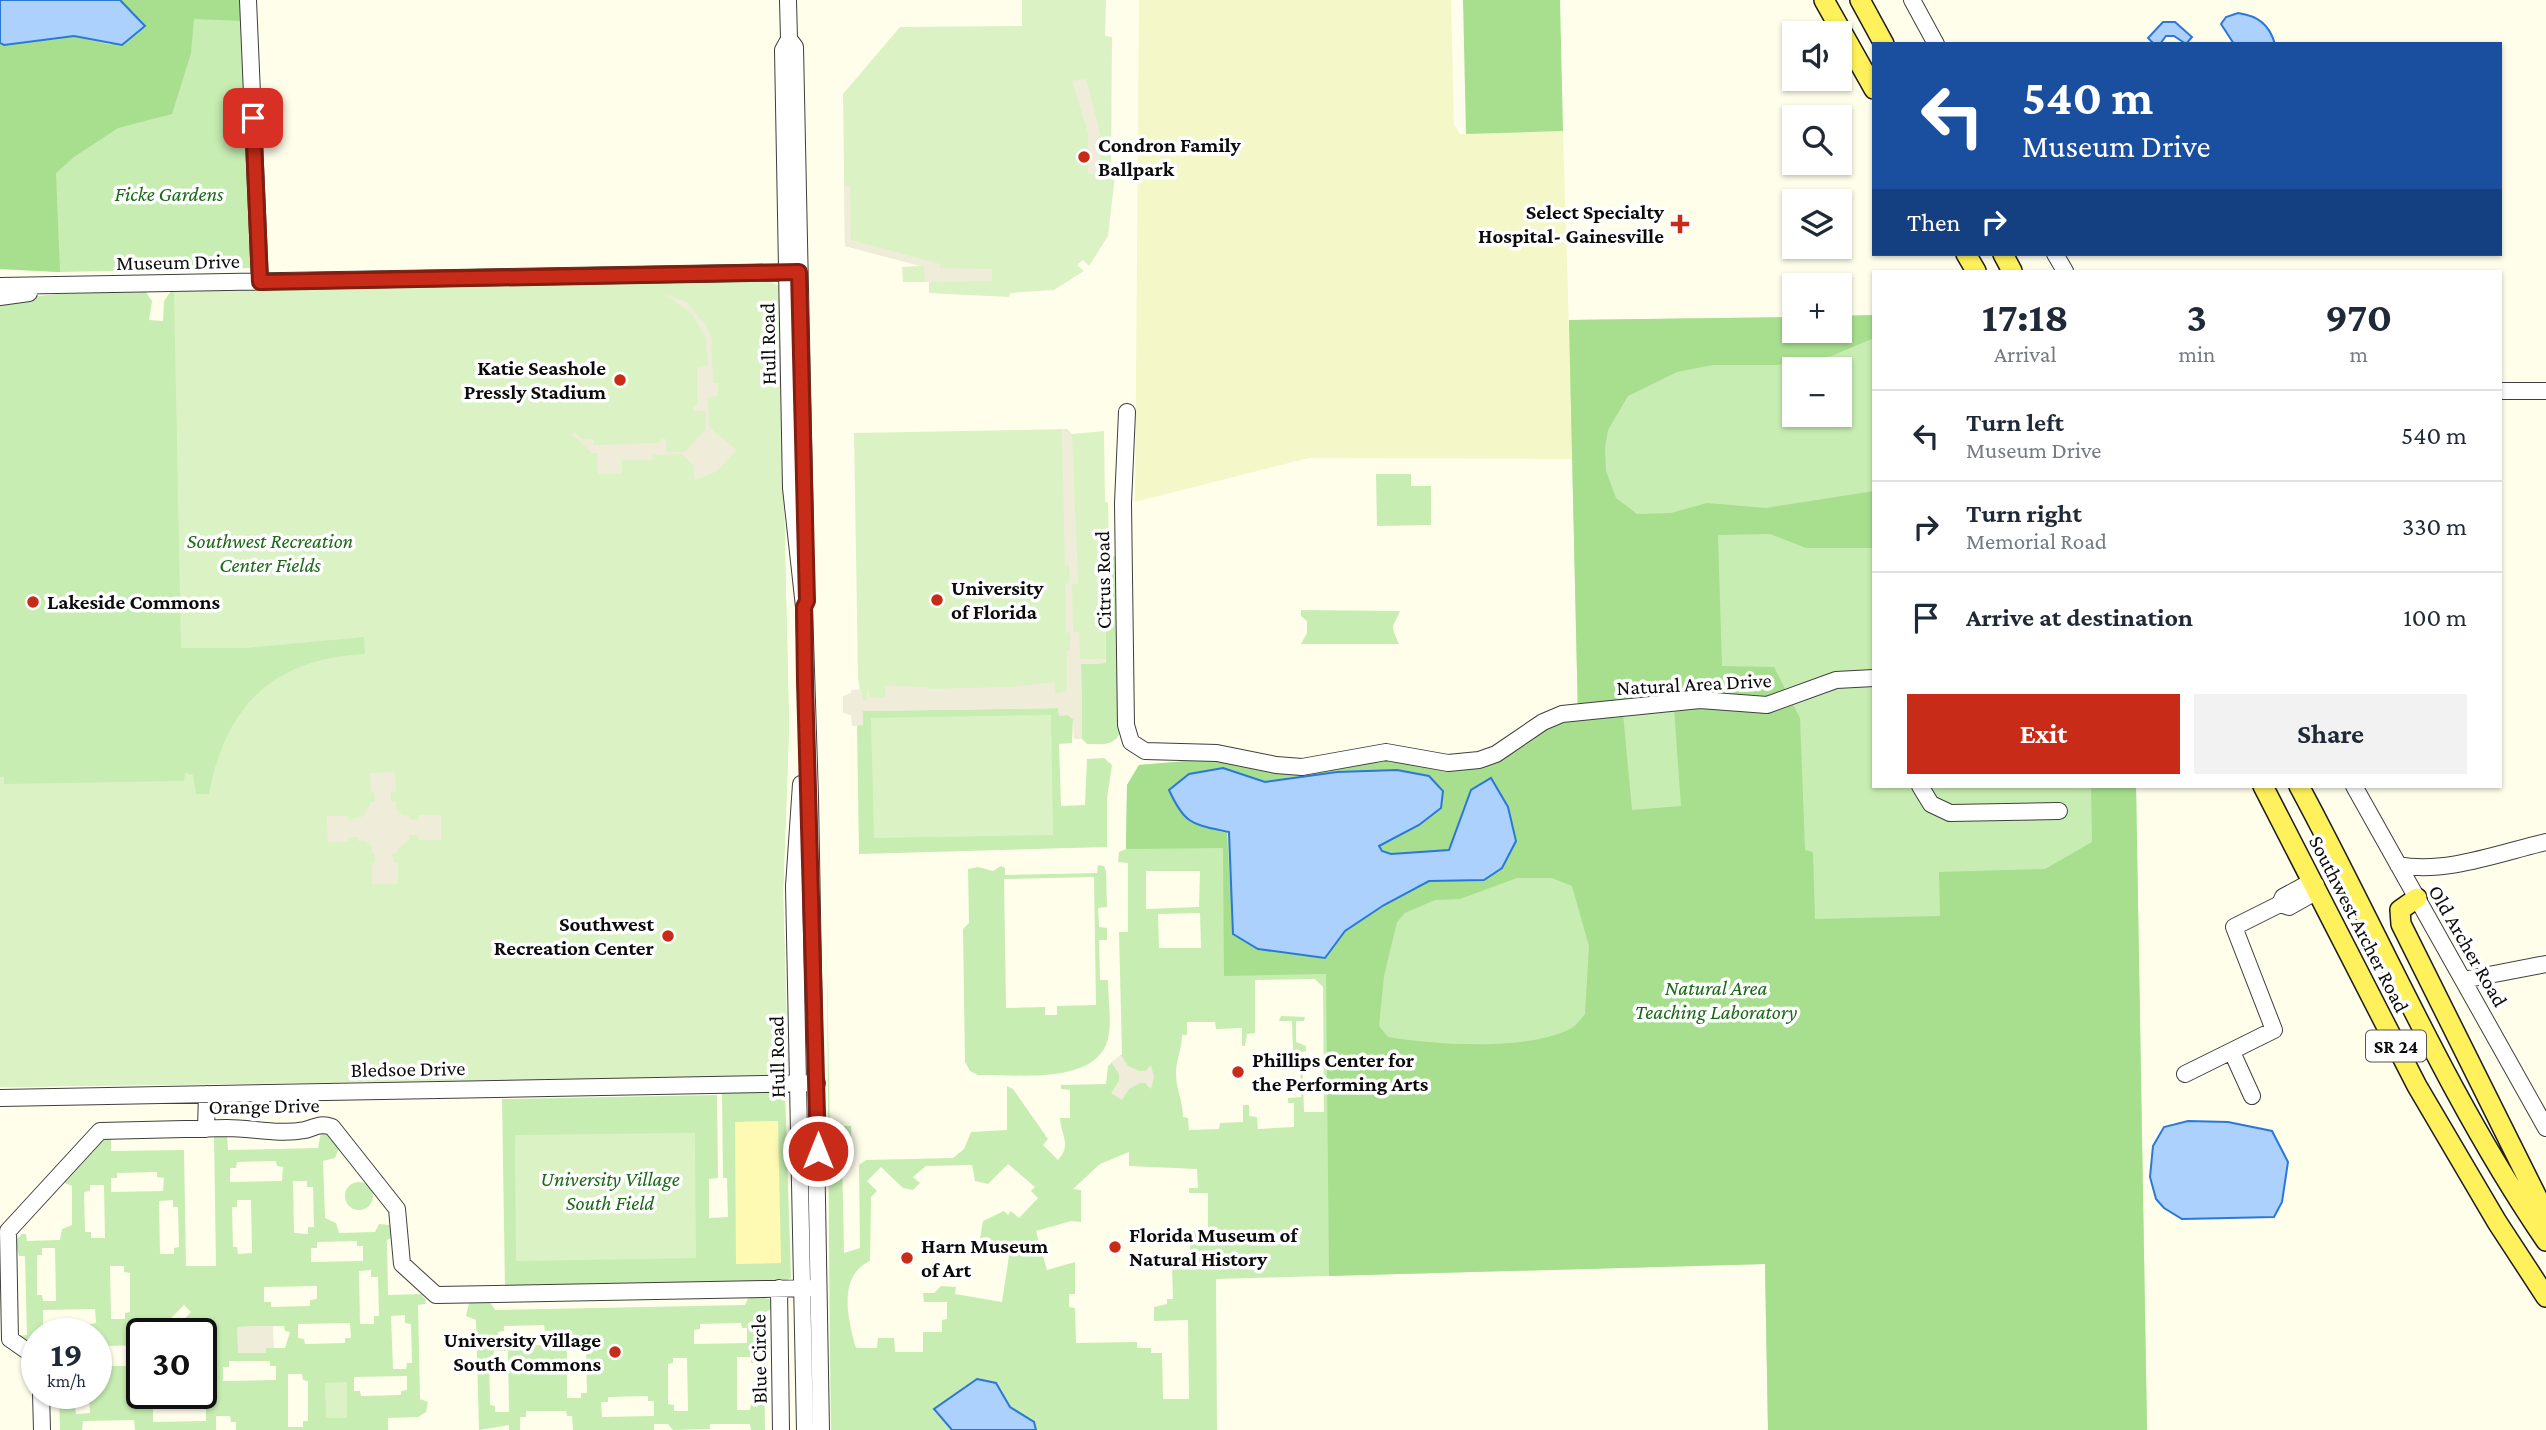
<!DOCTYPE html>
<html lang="en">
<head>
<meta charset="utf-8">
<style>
  :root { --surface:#fff; --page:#f2f2f3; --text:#1f2937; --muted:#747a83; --line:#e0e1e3; --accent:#c82c18 }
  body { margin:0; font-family:"Crimson Pro",serif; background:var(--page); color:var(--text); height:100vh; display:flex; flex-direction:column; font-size:26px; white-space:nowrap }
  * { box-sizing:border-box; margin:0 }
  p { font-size:23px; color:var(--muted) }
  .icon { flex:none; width:38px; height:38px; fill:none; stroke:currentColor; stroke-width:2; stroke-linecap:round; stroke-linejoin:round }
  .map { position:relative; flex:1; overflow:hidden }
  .side { position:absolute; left:1872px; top:270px; width:630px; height:518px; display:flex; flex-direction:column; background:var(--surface); border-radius:0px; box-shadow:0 2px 5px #0004 }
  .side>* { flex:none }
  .guide { position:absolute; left:1872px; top:42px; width:630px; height:214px; border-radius:0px; box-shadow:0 2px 5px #0004; background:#1a4fa0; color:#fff; overflow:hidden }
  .buttons { position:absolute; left:1782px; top:21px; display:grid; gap:14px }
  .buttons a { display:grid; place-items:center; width:70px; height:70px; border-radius:0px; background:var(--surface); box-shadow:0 2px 5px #0004; font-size:35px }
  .speed { position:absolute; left:21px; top:1318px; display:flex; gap:14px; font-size:35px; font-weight:700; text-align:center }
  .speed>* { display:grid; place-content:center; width:91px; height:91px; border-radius:50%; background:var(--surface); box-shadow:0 2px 5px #0004; line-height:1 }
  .speed small { font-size:18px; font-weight:400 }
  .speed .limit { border:4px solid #111; border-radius:10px; background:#fff; color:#111 }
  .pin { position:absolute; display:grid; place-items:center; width:60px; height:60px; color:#fff; margin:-30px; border-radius:14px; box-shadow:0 4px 10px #0006 }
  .me { position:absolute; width:77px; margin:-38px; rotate:0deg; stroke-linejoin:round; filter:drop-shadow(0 0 5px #0008) }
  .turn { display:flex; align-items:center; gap:24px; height:147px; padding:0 35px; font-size:32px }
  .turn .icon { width:91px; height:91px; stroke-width:2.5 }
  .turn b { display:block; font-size:49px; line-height:60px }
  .then { display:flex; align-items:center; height:66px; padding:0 35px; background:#0003; gap:14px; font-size:26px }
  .eta { display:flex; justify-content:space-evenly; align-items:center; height:119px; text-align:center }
  .eta b { font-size:42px; font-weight:700; line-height:49px }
  .button { display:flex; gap:14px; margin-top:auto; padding:14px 35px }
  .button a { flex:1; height:80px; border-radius:0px; background:var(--accent); color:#fff; font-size:28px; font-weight:700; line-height:80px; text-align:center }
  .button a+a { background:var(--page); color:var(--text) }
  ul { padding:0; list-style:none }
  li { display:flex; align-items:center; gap:21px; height:91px; padding:0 35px; border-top:2px solid var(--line) }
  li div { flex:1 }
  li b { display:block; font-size:26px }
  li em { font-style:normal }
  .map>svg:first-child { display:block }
  .farmland { fill:#f4f8c9 }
  .green { fill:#c7edb2; fill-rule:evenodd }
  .forest { fill:#a7df8f; fill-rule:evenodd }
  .sand { fill:#fffab3 }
  .pitch { fill:#dbf3c4 }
  .plaza { fill:#efedda }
  .water { fill:#abd1fc; stroke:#2b78d9; stroke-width:2 }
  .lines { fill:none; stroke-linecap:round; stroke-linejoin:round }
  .minor-casing { stroke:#3f3f3f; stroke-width:18 }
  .major-casing { stroke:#1d1d1d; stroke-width:22 }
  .minor { stroke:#fff; stroke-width:16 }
  .major { stroke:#fff15b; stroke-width:19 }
  .route-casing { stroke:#821d10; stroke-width:18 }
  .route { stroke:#c82c18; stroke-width:12 }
  .poi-dot { fill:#c82c18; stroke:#fff; stroke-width:2.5 }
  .labels { text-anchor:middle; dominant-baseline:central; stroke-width:7; stroke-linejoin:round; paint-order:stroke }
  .shield { fill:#fff; stroke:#555; stroke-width:2 }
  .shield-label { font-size:19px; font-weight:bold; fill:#0c0c0c }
  .poi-label { font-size:21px; font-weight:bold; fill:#0c0c0c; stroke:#fff; text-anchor:start }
  .park-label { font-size:21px; font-style:italic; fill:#1b6917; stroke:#fff }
  .street-label { font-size:21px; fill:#0c0c0c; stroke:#fff }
</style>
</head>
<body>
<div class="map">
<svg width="2546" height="1430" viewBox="0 0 2546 1430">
  <rect width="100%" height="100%" fill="#fffeeb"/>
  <path class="farmland" d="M1139,0h312l3,124 6,10 103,-3 10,328 -264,-1 -174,44z"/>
  <path class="green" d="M0,0h243l8,268 -191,4 -60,-3z
    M768,281l11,5 10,441 -6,166 5,179 -7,4 -62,1 -719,10v-787l58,-6 88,-2 6,9 -3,19 14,1 1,-20 7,-10z
    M1874,315v471h262l11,644h-379l-3,-166 -549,15 1,151h-181l-33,-30 -3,-11 -23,-10 -42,30 17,21h-121c-3,-191 -2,-382 -6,-573l5,280h12v-11h9l1,26 -10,3 2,98 16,-5 -1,-83 7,-5 87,-2 11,-9 7,-17 36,-2v-44l6,3 35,50 -5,6 15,15c14,-15 3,-25 2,-42h10v-28l-9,-1v-4l45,-1 2,-18 14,-12 -3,-122h9v-69l-10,-1 1,-10 7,-3 1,-64 12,-20 60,-5 244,8 135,-51 -9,-397 225,-3v14h45v-15zM1794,369h45v46h-45zM1146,871h54l-1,36 -53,2zM1200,913l1,35h-42l-1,-34zM1315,979l8,8 1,125h-20l-2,-60 4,-1v-5l-10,-4v-21h8l1,-4 -24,-1 -2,5h13l1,30h7l1,46 -13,1v5h6v24l-36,2 -1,-12 -8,-1v-11h-6v17l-23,1 -1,6 -30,1 -1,-12 -5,-1c0,-16 -7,-28 -7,-44 0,-13 6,-24 6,-38h5v-13h28l1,7 26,-1v18h3l2,-12 8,-1v-53zM1129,1152v14l68,3 1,19h-9v5h19v38h-18v34h-18l1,34h-6v5l-13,3v14l34,-1 1,79h-26l-1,-46h-11v-5h-14v-6l-61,1 -1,-35 -6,-1v-13h6v-32l-28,8 -11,-39 35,-10 10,1v-32l-8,-1 27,-25zM1008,1164l27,23 -4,4 7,7 -19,20 -8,-7 -3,4 -4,-4 -21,10 -5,30 31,5 -7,46 -47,-8 1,-7 -15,-1 -7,7h-11l1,9h23v17l-5,1v12h-19v20h-28l-1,-14h-16l-1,10h-21c-8,-28 -19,-72 14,-87l1,-64 6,-6 -10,-10 14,-14 22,21 10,2 7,-7 -7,-6 13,-11 46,-1 3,16 13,3z
    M1376,474h35v12h20v39l-54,1z
    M1104,556h13l4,171c-3,20 -18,17 -34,17l-5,-5 -1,-75 25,-1z
    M1301,610l99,1c-8,19 -10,12 -1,33h-98l6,-11v-12l-6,-5z
    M1059,708l14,11 -1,24 -13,1 2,62 24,-1 2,-46 17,-1 8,7 -5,33v49l-248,7 -2,-128 6,-15z
    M1098,865l6,1 2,5 1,36 -9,1 1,19 8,1v12h-8l1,40h8c0,19 4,42 0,59 -12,47 -93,35 -130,36l-8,-4 -5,-9 -2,-133 6,-6 -1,-54 10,-2 15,4 8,-5 4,2v7l92,-2zM1094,877l2,128 -39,1v9h-12v-8l-39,1 -2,-129z
    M785,1092l6,186 -6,3 -280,7 -3,-189 215,-4 1,83 -9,1v39l19,-1 -1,-39h-4l-1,-85z
    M321,1132h6l12,16 -4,10 -12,3 2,57 11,5 3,10 36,-1 4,-8 11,1 3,12 -6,3 1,55 33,-1 5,6 -1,4 -7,1 2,94 8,3 -2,10 -8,5 -30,1v12h-152v-8h-5l-1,-6h-14v14h-81l-1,-10 -51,1 -1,9h-22l-1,-37h11v15h5l1,6 14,-1 -1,-20h7v-59h-59v10h-11l-9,-8 10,-1 -2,-79h-6l-4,-15 7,-7h4l1,7 33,-1 2,-11 10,-4v-39l-10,-4 42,-46 7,3v12l73,-1 2,116h30l-2,-130 13,-1 1,15 90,-2zM276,1161l1,5 6,1 -1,14 -52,1v-14h6l1,-6zM157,1172v5l7,1 -1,13 -52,1v-14h6v-5zM293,1181h14v6h6l1,40h-6v7l-14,-1zM90,1185h14l1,53h-14v-6h-6l-1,-40 6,-1zM173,1200v7h5l1,40 -5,1v6h-14l-1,-53zM237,1200h14l1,53 -14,1 -1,-7h-4l-1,-40h5zM357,1241v5h6v15l-52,1v-14h6v-6zM42,1248h13l1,53h-13l-1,-6h-5v-40h5zM110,1266h14v6l6,1v39l-5,1v6h-14zM371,1270v7h7l1,39h-5v8h-14l-1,-53zM264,1287l53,-1v13l-7,1v6l-39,1v-5h-7zM184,1305l7,7 -13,14 8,7 8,-6 7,6v60h-59v-27h-43v-14l6,-1v-5l37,-1v-11l21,-1 6,-13zM43,1310l52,-1 1,14 -6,1 -1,5 -39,1 -1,-5h-6zM405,1315v8l6,1 1,39h-5l-1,6h-13l-2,-53zM298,1324l52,-1 1,15h-6v5l-40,1 -1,-5 -6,-1zM284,1326l1,5 5,1 -5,16h-19v5h-28v-26zM229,1361h41v5h6v14l-53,1v-14h6zM288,1374h14l1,6 5,1v40h-5v6h-15zM407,1376v14l-6,1v4l-40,1 -1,-5h-6v-14zM200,1401v6h6v14l-53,1v-14l6,-1v-5z
    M345 1196a14 14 0 1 1 28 0a14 14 0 1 1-28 0Z
    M749,1296l22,3 1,10 -9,4 2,117h-14l-1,-6h-40v5l-37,1 -5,-6h-14v6h-81l-1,-14h-5l-1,-5h-40v6h-6v13h-11v-5l-30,5 -3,-110 -10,-4 3,-13 21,-1 5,8 250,-5zM741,1323l1,5h5v15l-53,1v-14l6,-1v-5zM544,1325l1,6h6v14l-53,1v-14l6,-1v-5zM567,1345h14v7h5l1,41h-6v5h-14zM494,1351h14l1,61h-14v-6l-5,-1 -1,-48h4zM737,1357h14v6h5l1,41h-6l-1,6h-13zM673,1358h14l1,53h-14v-6l-6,-1v-40l5,-1zM648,1396v5h6v15l-52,1 -1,-15h7v-5z"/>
  <path class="forest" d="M120,0h123v21l-49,-2 -3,34 -19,61 -54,14 -44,29 -18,16 4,99 -60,-3v-226l74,-7 37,9 12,-40z
    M1463,0h97l3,131 -97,3z
    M1874,315v23l-43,18 -55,9h-63l-36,7 -49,24 -20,34 -3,18 1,23 10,27 21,16 34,-1 36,-10 59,5 108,-17v57h-68l-36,-14 -52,1 4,131 52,1 26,51 5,132 8,2 2,67 125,-3 -1,-44 106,-3 47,-27 -1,-56h45l11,644h-379l-3,-166 -436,12 -3,-302 -102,2 -1,-128 -97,1 1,-64 12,-20 60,-5 179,-1 65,9 106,-43 29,-8 -9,-397 225,-3v14h45v-15zM1674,708l7,98 -49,4 -9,-97zM1223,768l42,14 72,-10 60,-2 32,6 14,15 -24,34 -40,21 3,5 9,3 58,-4 10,-22 4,-22 22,74 -56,1 -45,24 -39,26 -20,27 -95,-72zM1517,878h35l20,8 17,60 -4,68c-4,5 -9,12 -15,15 -44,22 -135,16 -182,8l-9,-11 5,-50 13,-54 8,-9 30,-13 25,-1z"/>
  <path class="sand" d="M778,1121l3,142 -45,1 -1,-142z"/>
  <path class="pitch" d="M1022,0h84l-1,36 7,1 -1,139h4l-7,60 -19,30 -6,-6 -6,5 7,6 -30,19 -44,3 -1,4 -80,-4v-11h-26l-1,-15 19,-1 -76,-20 -2,-152 57,-67 122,-1z
    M768,281l11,5 10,441 -6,166 5,179 -7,4 -781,11v-310h4v7l180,-3 1,-8 8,2 3,19h13c16,-88 65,-136 156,-140l-1,-17 -118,11h-65l-7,-357z
    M1067,429l5,5 32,-3 1,71h3l1,53 -5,1 2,107 -25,1 1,75h-8l-1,-20 -5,-4 -9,1 -1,-8 -195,3 -5,-33 -4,-245z
    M1051,715l2,120 -179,3 -3,-120z
    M695,1133l1,125 -180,3 -1,-126z
    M347,1382v36h-21l-1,-35z"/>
  <path class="plaza" d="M1086,79l14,54v40l-12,1v-41l-16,-52z
    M844,186h6l1,54 89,24v4l52,1v12l-67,1 -1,-15 -79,-21z
    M664,294l23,8 19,24 5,11 2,46h5v13l-10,1 1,30 27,23 -19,21 -16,7 -7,1v-13l-12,-12 -29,1 -1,5h-30v14h-24l-1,-21h-5l-20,-19 2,-2 8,7h11l1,6 66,-2 1,-4h5v13h19l21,-23v-18h-13v-5l4,-1v-38l11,-1 -2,-28 -14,-24z
    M1062,429l10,5 6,149 -6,1 1,48h6l1,27h26v4l-25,1 1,75h-8l-1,-20 -5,-4 -9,1 -1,-8 -195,3v14l-11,1 -1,-11 -8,-2v-17l8,-3v-3l11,-1 1,12 4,-1v-11l3,9h15v-12l42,1 1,2 85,-2 42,-5v12l12,-3v-40l3,-1v-17l-4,-1 -1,-48 4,-1v-18h-4z
    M395,772l1,20h-5v9h5v8l7,6h6l1,5 9,-1v-4h22v25h-22l-1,-5h-9v5l-11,8 -1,5 -5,1 1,8 5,1v21h-26v-21h3v-9l-3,-1v-6l-7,-6h-7v-4h-9l-1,4 -20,1 -1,-26h21l1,4 15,-4 7,-14h4v-9l-4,-1 -1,-19z
    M1121,1055l7,11 11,5h6l6,-6 3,12 -3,12 -6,-6h-5l-11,6 -7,11 -11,-7 8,-12v-7l-8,-12z
    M273,1326l1,22h-8v5h-28l-1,-26z"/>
  <path class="water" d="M0,0h120l25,26 -23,19 -48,-9 -70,9 -4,-2z
    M2238,13c20,3 31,11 37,31h-41l-13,-20 5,-7z
    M2163,22h12l17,15 -6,7 -12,-8h-8l-6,8h-6l-6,-6z
    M1223,768l42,14 72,-10 60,-2 32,6 14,15 -2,17 -22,17 -40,21 3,5 9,3 58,-4 22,-60 20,-12 17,29 8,34 -14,27 -18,12 -55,1 -45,24 -39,26 -20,27 -67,-9 -25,-15 -4,-102c-37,-8 -44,-7 -60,-42l20,-16z
    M2188,1121l40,1 44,9 16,31 -6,40 -8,15 -92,2 -18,-11 -8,-9 -6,-22 3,-31 11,-19z
    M977,1379l19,4 14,24 24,15 2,8h-84l-18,-21z"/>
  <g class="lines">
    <g class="minor-casing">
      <path id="minor" d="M248,0l12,282
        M788,0l1,39 6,8 10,484
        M1912,0l24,44
        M789,39l-6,11 8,438 13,119 6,190 11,633
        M2055,254l10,17
        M0,286l799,-14
        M0,297l29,-4
        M2501,391h45
        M1127,412l-4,91 3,222 5,17 14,9 72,2 59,12 26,2 84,-15 62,11 31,-3 17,-6 47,-32 19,-8 138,-14 67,5 69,-25 38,-2
        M801,784l-7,102 11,544
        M1920,786l11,18 19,9 109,-2
        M2354,786l192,342
        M2398,865c48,9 101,-12 148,-23
        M2307,884l9,1 -4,9 -23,13 -9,-3 3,-7z
        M2463,980l83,-16
        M2232,1052l20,44
        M2185,1074l89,-44 -40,-103 46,-23
        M0,1098l817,-15
        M206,1129l1,-35
        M779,1288l2,142
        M37,1358l-27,-19 -2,-108 92,-100 127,-3c25,0 52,7 78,2 11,-3 15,-7 27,-3l65,82 5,55 34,31 382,-7
        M41,1393l1,37"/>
    </g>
    <g class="major-casing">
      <path id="major" d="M1824,0l50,89
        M1860,0l24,44
        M1966,254l10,17
        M2003,254l9,17
        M2263,786l154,300 80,136 49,75
        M2299,786c82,152 149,312 247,455
        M2417,898l-17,12 1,14 145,291"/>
    </g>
    <use href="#minor" class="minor"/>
    <use href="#major" class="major"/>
  </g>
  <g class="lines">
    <g class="route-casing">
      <path id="route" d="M253,118l7,164 539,-10 8,329 -3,6 1,75 13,469"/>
    </g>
    <use href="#route" class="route"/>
  </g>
  <g class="poi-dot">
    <circle cx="1084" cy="157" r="7"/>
    <path d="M1676.5 213.5h7v7h7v7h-7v7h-7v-7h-7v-7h7z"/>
    <circle cx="620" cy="380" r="7"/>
    <circle cx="937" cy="600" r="7"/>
    <circle cx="33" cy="602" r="7"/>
    <circle cx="668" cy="936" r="7"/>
    <circle cx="1238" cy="1072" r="7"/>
    <circle cx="1115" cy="1247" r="7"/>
    <circle cx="907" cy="1258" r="7"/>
    <circle cx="615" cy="1352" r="7"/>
  </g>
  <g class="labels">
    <rect class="shield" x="2366" y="1030.5" width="60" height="31" rx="5"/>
    <g class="shield-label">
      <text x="2396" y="1046">SR 24</text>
    </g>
    <g class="poi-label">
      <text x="1098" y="145">Condron Family<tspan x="1098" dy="24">Ballpark</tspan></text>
      <text x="1664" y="212" text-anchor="end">Select Specialty<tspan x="1664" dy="24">Hospital- Gainesville</tspan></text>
      <text x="606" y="368" text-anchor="end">Katie Seashole<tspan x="606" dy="24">Pressly Stadium</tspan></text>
      <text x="951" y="588">University<tspan x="951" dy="24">of Florida</tspan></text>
      <text x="47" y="602">Lakeside Commons</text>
      <text x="654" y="924" text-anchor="end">Southwest<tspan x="654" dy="24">Recreation Center</tspan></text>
      <text x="1252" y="1060">Phillips Center for<tspan x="1252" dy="24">the Performing Arts</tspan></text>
      <text x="1129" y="1235">Florida Museum of<tspan x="1129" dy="24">Natural History</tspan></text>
      <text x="921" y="1246">Harn Museum<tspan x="921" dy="24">of Art</tspan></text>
      <text x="601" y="1340" text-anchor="end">University Village<tspan x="601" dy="24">South Commons</tspan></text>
    </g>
    <g class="park-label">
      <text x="169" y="194">Ficke Gardens</text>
      <text x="270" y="541">Southwest Recreation<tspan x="270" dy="24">Center Fields</tspan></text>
      <text x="1716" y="988">Natural Area<tspan x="1716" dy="24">Teaching Laboratory</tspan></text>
      <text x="610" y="1179">University Village<tspan x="610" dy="24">South Field</tspan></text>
    </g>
    <g class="street-label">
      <text transform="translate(178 262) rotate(-1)">Museum Drive</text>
      <text transform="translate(768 344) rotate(-91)">Hull Road</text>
      <text transform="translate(1103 580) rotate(-91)">Citrus Road</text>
      <text transform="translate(1694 684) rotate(-3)">Natural Area Drive</text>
      <text transform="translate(2359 924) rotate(63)">Southwest Archer Road</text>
      <text transform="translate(2468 946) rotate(60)">Old Archer Road</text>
      <text transform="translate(777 1057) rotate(-91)">Hull Road</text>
      <text transform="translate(408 1069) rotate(-1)">Bledsoe Drive</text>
      <text transform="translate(264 1106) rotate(-1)">Orange Drive</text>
      <text transform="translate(759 1359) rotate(-91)">Blue Circle</text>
    </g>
  </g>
</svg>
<div class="buttons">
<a><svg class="icon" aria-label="sound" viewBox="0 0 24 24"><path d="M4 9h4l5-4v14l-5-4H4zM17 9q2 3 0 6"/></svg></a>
<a><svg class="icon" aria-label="search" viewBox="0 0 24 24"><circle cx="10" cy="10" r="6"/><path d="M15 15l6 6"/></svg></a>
<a><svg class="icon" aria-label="layers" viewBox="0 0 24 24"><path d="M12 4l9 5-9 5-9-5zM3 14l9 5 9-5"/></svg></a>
<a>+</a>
<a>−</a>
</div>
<div class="speed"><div>19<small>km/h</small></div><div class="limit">30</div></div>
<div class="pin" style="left:253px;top:118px;background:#d93025"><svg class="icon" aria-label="arrive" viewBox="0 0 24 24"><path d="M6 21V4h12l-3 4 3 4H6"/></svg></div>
<svg class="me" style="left:818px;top:1151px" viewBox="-20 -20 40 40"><circle r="17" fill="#c82c18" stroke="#fff" stroke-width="3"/><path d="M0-11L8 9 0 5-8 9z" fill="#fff"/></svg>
<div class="guide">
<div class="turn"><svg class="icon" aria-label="left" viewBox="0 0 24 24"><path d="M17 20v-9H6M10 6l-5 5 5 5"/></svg><div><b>540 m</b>Museum Drive</div></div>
<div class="then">Then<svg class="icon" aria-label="right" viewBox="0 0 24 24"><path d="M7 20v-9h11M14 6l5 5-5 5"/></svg></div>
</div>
<section class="side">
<div class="eta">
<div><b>17:18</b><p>Arrival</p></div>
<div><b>3</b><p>min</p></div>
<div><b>970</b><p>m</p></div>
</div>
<ul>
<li><svg class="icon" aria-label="left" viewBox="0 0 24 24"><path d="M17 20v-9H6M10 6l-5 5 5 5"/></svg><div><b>Turn left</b><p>Museum Drive</p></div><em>540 m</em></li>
<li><svg class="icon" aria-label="right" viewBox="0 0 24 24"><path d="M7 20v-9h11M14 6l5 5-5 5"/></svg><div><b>Turn right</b><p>Memorial Road</p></div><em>330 m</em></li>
<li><svg class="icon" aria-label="arrive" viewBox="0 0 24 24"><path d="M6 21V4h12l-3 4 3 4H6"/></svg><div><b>Arrive at destination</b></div><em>100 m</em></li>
</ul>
<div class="button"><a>Exit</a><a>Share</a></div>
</section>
</div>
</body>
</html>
